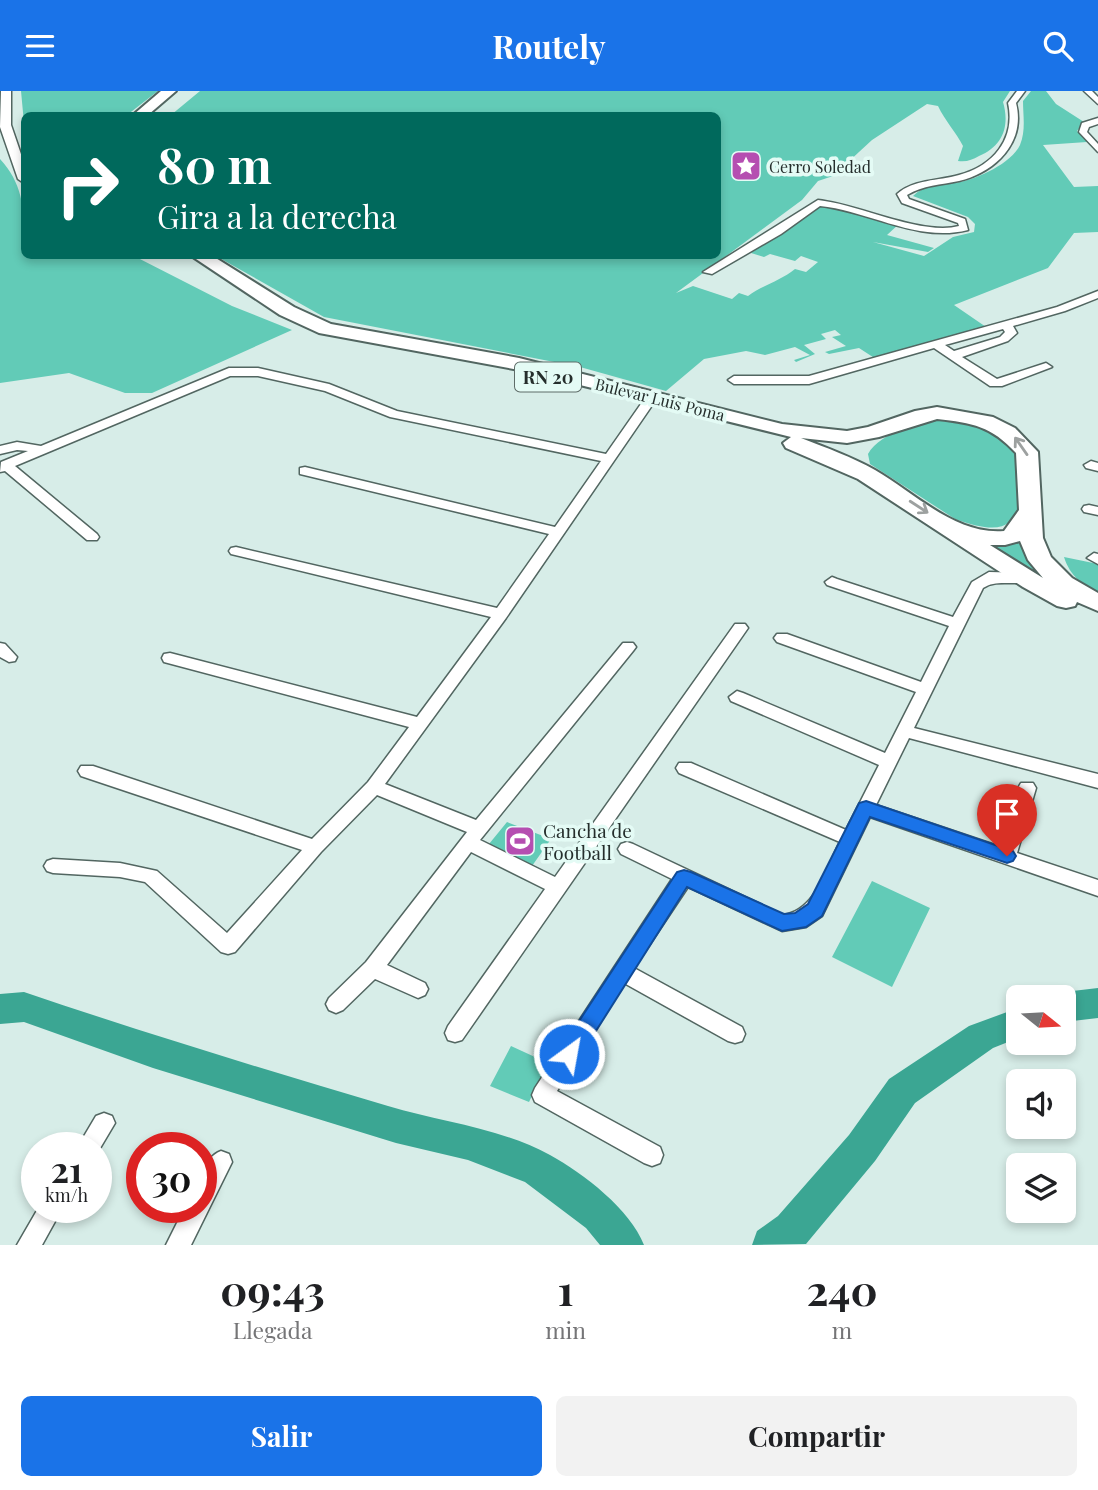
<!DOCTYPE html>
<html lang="es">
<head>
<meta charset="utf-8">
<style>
  :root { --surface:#fff; --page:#f2f2f2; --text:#202124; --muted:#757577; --accent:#1a73e8 }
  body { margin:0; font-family:"Playfair Display",serif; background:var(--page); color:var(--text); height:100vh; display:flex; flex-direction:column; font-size:26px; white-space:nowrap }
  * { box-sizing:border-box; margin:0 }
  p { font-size:23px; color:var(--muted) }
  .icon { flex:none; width:38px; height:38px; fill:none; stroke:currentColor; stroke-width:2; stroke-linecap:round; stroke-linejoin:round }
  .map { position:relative; height:1154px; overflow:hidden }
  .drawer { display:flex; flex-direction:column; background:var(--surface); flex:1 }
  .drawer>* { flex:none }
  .top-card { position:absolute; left:21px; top:21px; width:700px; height:147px; border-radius:10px; box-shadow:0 4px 10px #0003; background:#00695c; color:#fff; overflow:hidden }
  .needle { width:46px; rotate:108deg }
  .buttons { position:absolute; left:1006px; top:894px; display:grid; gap:14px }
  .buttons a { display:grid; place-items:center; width:70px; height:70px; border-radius:10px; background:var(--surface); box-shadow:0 4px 10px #0003; font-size:35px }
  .speed { position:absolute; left:21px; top:1041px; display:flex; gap:14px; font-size:35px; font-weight:700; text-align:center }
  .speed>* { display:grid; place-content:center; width:91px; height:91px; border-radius:50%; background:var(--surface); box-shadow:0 4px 10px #0003; line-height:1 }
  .speed small { font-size:18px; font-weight:400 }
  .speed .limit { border:10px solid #d22; background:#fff; color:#111 }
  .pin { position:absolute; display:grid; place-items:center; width:60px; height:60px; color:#fff; margin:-72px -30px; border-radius:50% 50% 50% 0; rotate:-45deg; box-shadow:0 0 7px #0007 }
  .pin .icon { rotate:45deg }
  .me { position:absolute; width:77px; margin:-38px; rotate:32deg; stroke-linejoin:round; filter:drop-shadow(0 0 5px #0008) }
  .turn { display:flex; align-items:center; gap:24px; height:147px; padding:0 21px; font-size:32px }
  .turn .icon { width:91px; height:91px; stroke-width:2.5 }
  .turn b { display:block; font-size:49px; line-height:60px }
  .eta { display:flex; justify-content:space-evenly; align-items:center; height:119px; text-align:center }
  .eta b { font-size:42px; font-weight:700; line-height:49px }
  .cta { display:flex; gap:14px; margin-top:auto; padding:14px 21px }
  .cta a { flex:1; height:80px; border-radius:10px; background:var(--accent); color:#fff; font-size:28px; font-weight:700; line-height:80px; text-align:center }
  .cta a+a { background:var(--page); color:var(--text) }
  header { display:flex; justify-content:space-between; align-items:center; height:91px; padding:0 21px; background:var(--accent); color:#fff; font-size:32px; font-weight:700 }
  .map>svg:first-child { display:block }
  .green { fill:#62cbb7 }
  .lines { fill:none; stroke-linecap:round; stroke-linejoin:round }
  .river { fill:#3ba693; fill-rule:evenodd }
  .minor-casing { stroke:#526661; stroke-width:3 }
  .tertiary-casing { stroke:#526661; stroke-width:3 }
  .trunk-casing { stroke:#526661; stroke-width:4 }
  .minor { fill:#fff; fill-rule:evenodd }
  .tertiary { fill:#fff; fill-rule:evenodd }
  .trunk { fill:#fff; fill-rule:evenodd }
  .oneway { stroke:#9da1a0 }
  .route { fill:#1a73e8; stroke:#114b97; stroke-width:2 }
  .labels { text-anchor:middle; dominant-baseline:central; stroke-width:7; stroke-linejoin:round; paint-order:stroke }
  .far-poi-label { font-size:16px; fill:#252e2c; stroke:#e4fbf5; text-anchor:start }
  .far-street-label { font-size:16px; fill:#252e2c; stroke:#e4fbf5 }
  .shield { fill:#e4fbf5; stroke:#5e6c68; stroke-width:2 }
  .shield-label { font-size:18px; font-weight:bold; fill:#252e2c }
  .poi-label { font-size:19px; fill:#252e2c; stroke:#e4fbf5; text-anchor:start }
</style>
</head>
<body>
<header><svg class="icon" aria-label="menu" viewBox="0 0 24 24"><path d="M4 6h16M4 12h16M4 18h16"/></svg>Routely<svg class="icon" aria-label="search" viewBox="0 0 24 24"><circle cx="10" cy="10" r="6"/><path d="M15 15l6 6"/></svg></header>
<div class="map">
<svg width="1098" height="1154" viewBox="0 0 1098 1154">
  <rect width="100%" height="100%" fill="#d7ede8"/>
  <path class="green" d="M21,0h137l-31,24h-103v8z
    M200,0h810l-7,11c7,24 0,44 -24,54 -7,4 -12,6 -21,5l5,-15c-7,-14 -18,-25 -25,-40l-11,-2 -55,36 -39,36 -15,5 -16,19 -126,93 17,-7 39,13 7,-6 9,3c15,-11 32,-15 47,-27l11,3 12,-10 -17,-6 -6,5 -25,-7 -6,3 -13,-4 65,-48 14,-1 70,19 -13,12 47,13 -6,4 -55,-10 51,14 29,-19 21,-5 1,-8 -7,-7 -55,-21c11,-11 27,-11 41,-13 20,-2 57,-19 66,-38 6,-15 3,-29 3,-44l8,-10h15l10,13 28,18 -7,9 10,11 -44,3 31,42 24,-1v46l-24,1 -26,35 -94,37 35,24 -110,32 -20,-13 -30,6 -4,-2 21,-6 -14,-9 9,-2 -6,-5 -14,4 5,5 -22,6 11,9 -19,8 -2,-2 16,-5 -15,-8 -30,8 -19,-4 -42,8 -38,32 -86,-24 -256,-50 -108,-61 502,-1v-140h-547z
    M0,68c27,29 24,60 24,96l110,1 98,50 60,24 -140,63h-27l-56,-20 -69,10z
    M948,328l46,9 25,27c2,53 6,90 -64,64l-85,-55 -2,-10c13,-23 55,-32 80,-35z
    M1025,450c3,22 15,32 31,47l-67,-42z
    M1064,466l34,7v31c-16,-11 -28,-19 -34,-38z
    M507,731l44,17 -19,27 -43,-22z
    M872,790l58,27 -38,79 -60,-30z
    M511,955l37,17 -19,39 -39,-16z"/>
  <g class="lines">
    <path class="river" d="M1098,897v30l-34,4v-25l-12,-1 12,-4z
      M24,901c121,41 242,78 364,114 53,16 113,22 162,49 34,19 80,54 94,90h-44l-14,-17 -61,-46 -57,-22 -72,-17 -243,-75 -129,-46 -24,2v-30z
      M1018,917v30l-25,10 -78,55 -40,58 -69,83 -54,1 5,-14 21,-15 71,-81 40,-56 80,-53z"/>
    <g class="minor-casing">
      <path id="minor" d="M1017,0h8l-9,12c10,39 -20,69 -57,78 -18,4 -36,4 -52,14l2,4 56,20 3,11c-50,13 -99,-19 -148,-24l-39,28 -69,40 -9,-2 115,-72c40,4 104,36 141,26l-1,-3 -56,-20 -5,-9c17,-15 41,-13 62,-19 34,-9 57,-36 49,-72z
        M1084,0h8l6,6v7z
        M1098,27v6l-9,3 -2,5 11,12v8l-19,-20 3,-9z
        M1098,200v7l-33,13 -52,15 4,7 -9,8 -46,16 35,22 49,-16 6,4 -50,19h-12l-56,-38 -125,36h-75l-6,-4 6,-4h75l248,-69zM1003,238l2,3 -5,5 -46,14 -9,-6z
        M229,277h29l71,16 68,27 209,43 37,-53 4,-1 6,4 -147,214 -121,166 91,36 147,-177h10l3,4 -3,4 -153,189 75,37 180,-253h10l3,4 -286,412 -7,2 -7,-2 -3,-7 3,-7 97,-137 -74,-37 -84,113 38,18 3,6 -3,6 -7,3 -43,-19 -32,31 -7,3 -7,-3 -3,-6 3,-6 37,-36 101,-130 -90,-37 -56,57 -86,100 -7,2 -7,-2 -76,-70 -25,-5 -67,-4 -6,-2 -3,-5 3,-5 6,-2 67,4 37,8 70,62 75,-83 -221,-74 -3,-5 3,-5h12l219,73 56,-57 41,-55 -245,-65 -2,-4 2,-4 6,-1 247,64 74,-100 -260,-63 -2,-3 2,-3 5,-1 261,61 52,-74 -249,-60v-6l5,-1 250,60 46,-66 -211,-44 -65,-26 -67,-15h-28l-215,90 82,68 2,3 -2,3h-10l-82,-69 -5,1 1,-10 27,-11 -11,-1 -17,4v-8l17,-4 24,4z
        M1091,370l7,2v8l-12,-3 -2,-3z
        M1089,414l9,2v8l-14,-3 -2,-3 2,-3z
        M1094,462l4,1v10l-11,-6z
        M989,481l37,1 7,5c-12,11 -34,-1 -50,10l-69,140 184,46v14l-189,-50 -33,67 125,42 17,-59 3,-5h12l3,5 -19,65 81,27v16l-228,-79 -48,99 -16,11 -24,4 -94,-44 -54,81 108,59 3,7 -3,7 -7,2 -7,-2 -104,-58 -67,108 103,56 3,8 -3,8 -8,3 -8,-3 -109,-61 -3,-7 3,-7 137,-209 -51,-25 -3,-5 3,-5 6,-2 6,2 150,71c33,-4 43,-47 57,-73l-161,-69 -3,-5 3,-5h12l155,67 33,-65 -148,-64 -2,-4 8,-6 6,2 142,60 31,-61 -139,-50 -3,-4 3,-4h10l134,48 28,-56 -122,-41 -2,-3 7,-5 5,2 116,38 19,-35z
        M0,552l5,1 12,13 -2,4 -6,1 -9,-5z
        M104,1022l8,3 3,7 -19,32v-7h-19l19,-32z
        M221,1060l8,3 3,8 -41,83h-25l19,-38h16c0,-19 -2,-47 20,-56z
        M39,1116h24l-21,38h-25z"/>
    </g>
    <g class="tertiary-casing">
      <path id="tertiary" d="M1,0h10v34l13,38v20l-6,-4 -18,-52z"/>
    </g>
    <g class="trunk-casing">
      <path id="trunk" d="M161,0h15l-28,24h-15z
        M190,164h21l83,52 37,17 188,34 263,66 65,7 21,-4 47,-16 22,-4 56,10 22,11 23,24 5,86 8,19 21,21 26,15v18l-21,-9 -2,4 -9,2 -9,-2 -34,-19 -165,-108 -72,-31 -3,-5 8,-6 -272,-67 -200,-37 -39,-18zM937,328c36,4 54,7 79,34l3,57 -15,21c-49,4 -89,-38 -129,-61 -23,-13 -48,-22 -74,-32l46,5 32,-6zM1020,450l8,19 15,18 -53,-33h15z"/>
    </g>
    <use href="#minor" class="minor"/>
    <use href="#tertiary" class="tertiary"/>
    <use href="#trunk" class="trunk"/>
  </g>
  <defs><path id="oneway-shaft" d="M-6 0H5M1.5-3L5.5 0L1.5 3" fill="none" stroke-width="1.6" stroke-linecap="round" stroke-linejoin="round" transform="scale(1.75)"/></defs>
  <g class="oneway">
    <use href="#oneway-shaft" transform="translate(1021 355) rotate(-125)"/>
    <use href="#oneway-shaft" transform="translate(919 416) rotate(33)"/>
  </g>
  <path class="route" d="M866,710l147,50 3,5 -3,5 -6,2 -137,-46 -48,99 -16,11 -24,4 -95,-44 -110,174 -8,3 -7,-3 -3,-7 3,-7 115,-175 7,-2 7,2 93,42 11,-1 13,-9 51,-101z"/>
  <defs>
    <g id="sight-square" transform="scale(1.575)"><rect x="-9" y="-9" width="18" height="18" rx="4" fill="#b54eb1" stroke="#e4fbf5"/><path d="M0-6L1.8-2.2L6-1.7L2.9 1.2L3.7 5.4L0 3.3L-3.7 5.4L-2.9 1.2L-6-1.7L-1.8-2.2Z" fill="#fff"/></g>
    <g id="stadium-square" transform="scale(1.575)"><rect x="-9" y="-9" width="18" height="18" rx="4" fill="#b54eb1" stroke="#e4fbf5"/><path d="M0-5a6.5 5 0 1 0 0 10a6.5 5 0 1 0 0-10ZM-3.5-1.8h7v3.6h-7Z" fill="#fff"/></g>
  </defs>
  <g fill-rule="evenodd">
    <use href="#sight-square" x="746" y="75"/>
    <use href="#stadium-square" x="520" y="750"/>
  </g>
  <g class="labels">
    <g class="far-poi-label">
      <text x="769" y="75">Cerro Soledad</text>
    </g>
    <g class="far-street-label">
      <text transform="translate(660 308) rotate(14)">Bulevar Luis Poma</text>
    </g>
    <rect class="shield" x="515" y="271.5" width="66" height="29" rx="5"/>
    <g class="shield-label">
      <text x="548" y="286">RN 20</text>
    </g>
    <g class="poi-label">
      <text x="543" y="739">Cancha de<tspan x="543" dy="22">Football</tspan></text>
    </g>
  </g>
</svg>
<div class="buttons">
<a><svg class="needle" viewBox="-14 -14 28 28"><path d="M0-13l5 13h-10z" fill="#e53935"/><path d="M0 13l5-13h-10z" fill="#757577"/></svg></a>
<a><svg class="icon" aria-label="sound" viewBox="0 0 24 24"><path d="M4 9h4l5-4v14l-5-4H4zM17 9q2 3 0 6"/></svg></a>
<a><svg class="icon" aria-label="layers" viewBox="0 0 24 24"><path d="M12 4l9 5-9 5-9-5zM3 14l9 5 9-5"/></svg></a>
</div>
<div class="speed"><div>21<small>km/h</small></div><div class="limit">30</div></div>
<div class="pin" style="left:1007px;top:765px;background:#d93025"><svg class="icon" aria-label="arrive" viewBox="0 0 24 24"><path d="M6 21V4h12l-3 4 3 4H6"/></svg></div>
<svg class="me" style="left:569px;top:963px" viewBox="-20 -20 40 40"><circle r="17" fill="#1a73e8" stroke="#fff" stroke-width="3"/><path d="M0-11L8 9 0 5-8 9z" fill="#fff"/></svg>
<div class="top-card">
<div class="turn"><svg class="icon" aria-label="right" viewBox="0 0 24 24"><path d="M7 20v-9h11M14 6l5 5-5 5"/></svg><div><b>80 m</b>Gira a la derecha</div></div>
</div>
</div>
<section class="drawer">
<div class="eta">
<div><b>09:43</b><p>Llegada</p></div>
<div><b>1</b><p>min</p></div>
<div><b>240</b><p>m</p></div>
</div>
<div class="cta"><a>Salir</a><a>Compartir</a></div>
</section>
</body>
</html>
